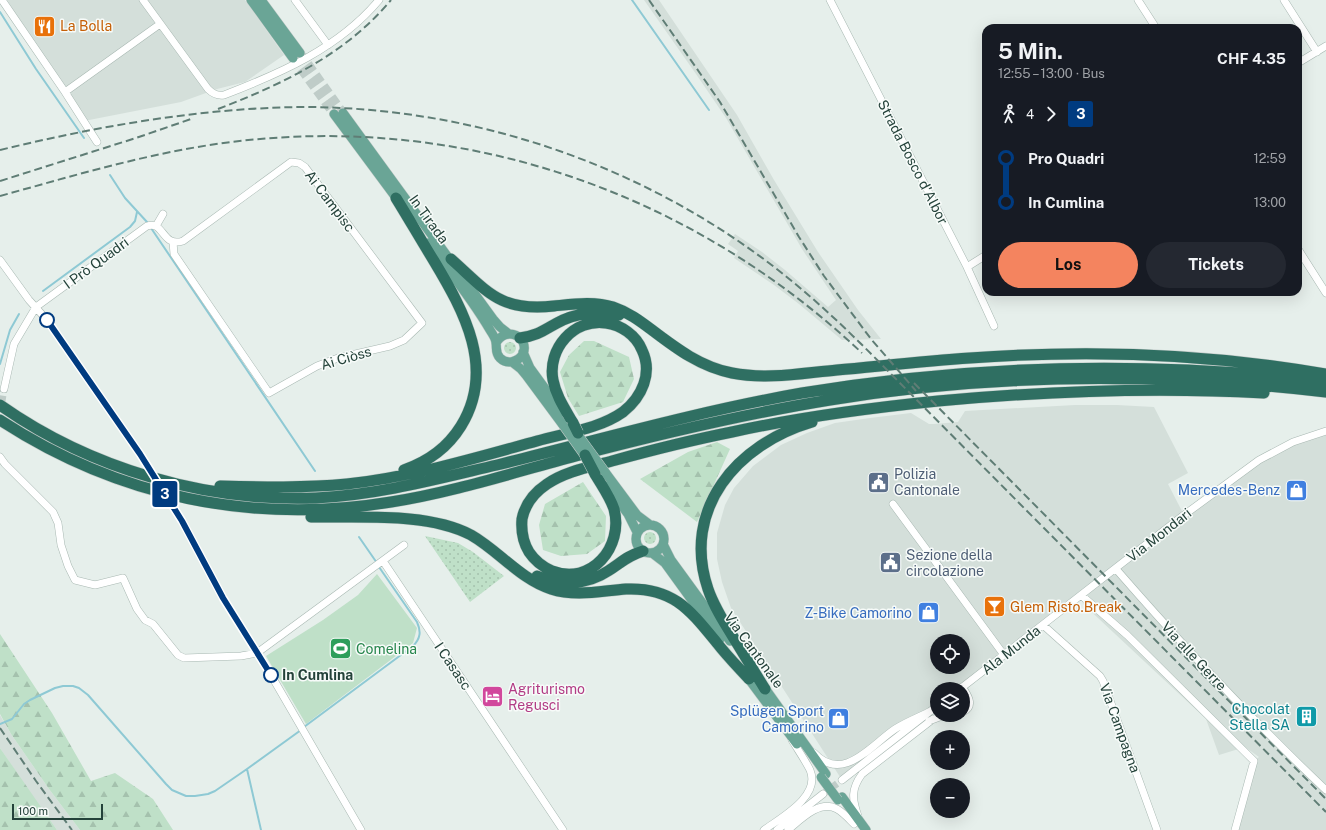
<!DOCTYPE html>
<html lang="de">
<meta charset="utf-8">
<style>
body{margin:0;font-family:"Public Sans",sans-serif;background:#242831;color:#f1f3f6;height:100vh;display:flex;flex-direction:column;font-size:15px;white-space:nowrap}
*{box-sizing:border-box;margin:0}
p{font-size:13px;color:#9ea1a6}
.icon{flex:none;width:22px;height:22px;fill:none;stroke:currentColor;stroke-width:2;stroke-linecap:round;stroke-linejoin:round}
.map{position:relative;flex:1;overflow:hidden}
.sheet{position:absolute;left:982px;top:24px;width:320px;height:272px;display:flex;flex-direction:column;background:#171b24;border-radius:12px;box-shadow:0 4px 16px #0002}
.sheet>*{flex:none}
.badge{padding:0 8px;border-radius:3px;font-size:14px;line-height:26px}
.fabs{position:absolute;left:930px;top:634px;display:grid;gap:8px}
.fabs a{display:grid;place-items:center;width:40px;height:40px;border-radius:50%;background:#171b24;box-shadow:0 4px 16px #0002;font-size:20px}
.scale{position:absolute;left:12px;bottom:10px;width:91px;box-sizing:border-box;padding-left:4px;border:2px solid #24423a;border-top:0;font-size:11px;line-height:14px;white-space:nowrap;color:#24423a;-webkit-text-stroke:3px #f7fbf9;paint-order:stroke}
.map>.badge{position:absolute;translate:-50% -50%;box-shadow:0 0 0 2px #fff}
.legs{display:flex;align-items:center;gap:6px;height:44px;padding:0 16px;font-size:13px}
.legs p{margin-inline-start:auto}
.overview{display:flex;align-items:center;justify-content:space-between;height:68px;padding:0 16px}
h1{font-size:22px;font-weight:700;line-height:30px}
.action{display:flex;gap:8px;margin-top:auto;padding:8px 16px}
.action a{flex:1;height:46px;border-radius:24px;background:#f4845f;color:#111;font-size:16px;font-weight:700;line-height:46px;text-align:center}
.action a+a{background:#242831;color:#f1f3f6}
ul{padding:0 16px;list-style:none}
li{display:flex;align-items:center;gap:14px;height:44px;font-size:15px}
li i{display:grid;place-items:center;width:6px;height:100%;margin:0 5px;background:currentColor}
li i::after{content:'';width:10px;height:10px;margin:-5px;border:3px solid;border-radius:50%;background:#171b24}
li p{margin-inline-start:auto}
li:first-child i{background:linear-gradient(#0000 50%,currentColor 0)}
li:last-child i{background:linear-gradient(currentColor 50%,#0000 0)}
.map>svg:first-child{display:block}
.built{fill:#d4dfda;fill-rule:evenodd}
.green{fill:url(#green-dots)}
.forest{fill:url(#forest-firs)}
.pitch{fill:#bfe0c8}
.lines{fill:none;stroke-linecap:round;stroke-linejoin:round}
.stream{stroke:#8ec9d4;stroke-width:2}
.minor-tunnel{stroke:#bfccc8;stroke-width:7;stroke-dasharray:7 3.5;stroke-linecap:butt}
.major-tunnel{stroke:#bfccc8;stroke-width:9;stroke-dasharray:9 4.5;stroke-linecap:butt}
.minor-casing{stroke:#a8b8b2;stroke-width:8}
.major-casing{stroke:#c2cac8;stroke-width:10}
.highway-casing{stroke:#c2cac8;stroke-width:12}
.minor{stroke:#fff;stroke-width:7}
.major{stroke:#6aa596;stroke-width:9}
.highway{stroke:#2f6f62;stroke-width:11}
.rail{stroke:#5f7d75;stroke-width:2;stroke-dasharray:8 4;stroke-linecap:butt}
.major-bridge-casing{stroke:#c2cac8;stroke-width:10;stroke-linecap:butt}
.highway-bridge-casing{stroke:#c2cac8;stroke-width:12;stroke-linecap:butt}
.major-bridge{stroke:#6aa596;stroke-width:9}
.highway-bridge{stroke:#2f6f62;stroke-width:11}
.line-1-casing{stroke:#fff;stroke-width:9}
.line-1{stroke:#003b80;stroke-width:6}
.stop-1-dot{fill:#fff;stroke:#003b80;stroke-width:2}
.labels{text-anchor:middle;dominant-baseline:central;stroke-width:3;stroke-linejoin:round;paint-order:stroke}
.food-label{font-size:14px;fill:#c56008;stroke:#f7fbf9;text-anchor:start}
.street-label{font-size:14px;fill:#24423a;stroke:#f7fbf9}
.service-label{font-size:14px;fill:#4e5e75;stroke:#f7fbf9;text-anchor:start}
.shop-label{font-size:14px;fill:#366cbe;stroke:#f7fbf9;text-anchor:end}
.leisure-label{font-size:14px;fill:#27864d;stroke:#f7fbf9;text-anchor:start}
.stop-label{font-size:14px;font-weight:bold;fill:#24423a;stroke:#f7fbf9;text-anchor:start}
.hotel-label{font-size:14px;fill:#b23c85;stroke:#f7fbf9;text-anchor:start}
.culture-label{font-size:14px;fill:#0d838f;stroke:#f7fbf9;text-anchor:end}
</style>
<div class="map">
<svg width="1326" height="830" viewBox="0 0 1326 830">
<defs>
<pattern id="green-dots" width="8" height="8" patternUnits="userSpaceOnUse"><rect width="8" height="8" fill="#bfe0c8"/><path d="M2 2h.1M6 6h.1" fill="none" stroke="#a4c1ad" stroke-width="1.8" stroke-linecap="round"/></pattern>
<pattern id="forest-firs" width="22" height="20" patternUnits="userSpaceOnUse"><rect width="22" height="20" fill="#bfe0c8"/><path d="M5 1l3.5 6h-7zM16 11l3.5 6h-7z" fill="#a4c1ad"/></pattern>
</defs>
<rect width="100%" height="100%" fill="#e6efeb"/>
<path class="built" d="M7,0h238l39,55 -39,27 -28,7 -36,13 -97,19 -37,-56z
M644,0h15l78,115 37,65 44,72 40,58 23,29 -39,1 -43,-36 -25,-19 -40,-27 4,-7 -10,-7 7,-10 27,18 23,18 43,37 8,-7 -34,-51 -76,-131 -30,-44z
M1075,405h42l37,2 34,66 -20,11 16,31 75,-55 67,-29v399h-91l19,-69 5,-4 -14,-10 -26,8 -13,-36 -123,-115 -2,-8 -121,93h-23v17l-95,74 -111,-172 -9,-26 -5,-23v-26l8,-28 9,-17 19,-22 28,-21 26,-12 28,-10 35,-5 41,-5 18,11h5l24,-2 7,-11zM937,641h26v26h-26z
M0,715l11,19 38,55 31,41h-23l-28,-39 -29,-43z"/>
<path class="green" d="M504 348a6 6 0 1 1 12 0a6 6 0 1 1-12 0Z
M644 538a6 6 0 1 1 12 0a6 6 0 1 1-12 0Z
M425,536l33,7 15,9 31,24 -34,26z"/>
<path class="forest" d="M584,341h10l35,16 5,22 -11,23 -44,14 -11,-18 -8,-26 9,-17z
M717,442l13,7 -33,73 -57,-43 48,-27z
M583,482l23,34 -1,25 -18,13 -26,2 -18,-6 -4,-25 6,-21z
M0,634l52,79 39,68 24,-8 38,26 20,31h-93l-31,-41 -38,-55 -11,-20z
M0,748l57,82h-57z"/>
<path class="pitch" d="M377,574l40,54 -4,15 -107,81 -40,-68 57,-36 35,-25z"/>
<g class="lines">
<path class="stream" d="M632,0l77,110
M0,12l36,57 48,69
M110,175l15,23 22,24
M151,228l164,243
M43,291l87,-64 5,-6 2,-9
M0,364l10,-34 9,-16
M359,537l18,26
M0,724l12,-5 12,-15 6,-4 25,-12 8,-2h10l6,2 9,7 78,89 6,6 14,6h9l13,-2 7,-3 32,-22 54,-39
M304,727l109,-81c8,-8 8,-15 4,-24l-38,-55
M247,769l14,61"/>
<path class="minor-tunnel" d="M0,413l4,-24
M140,454l16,25
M164,492l18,29
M823,794l19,-14"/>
<path class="major-tunnel" d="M300,53l43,60
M293,58l41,56"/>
<defs>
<path id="minor" d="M2,0l63,92 32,50
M143,0l65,89c5,5 9,7 16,6 57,-22 115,-47 155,-95
M295,0l33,45
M830,0l137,267 27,59
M1138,0l18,28
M1284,0l33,52
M1298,63l28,-17
M65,92l95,-68
M156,226l7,-12
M1298,249l28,44
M0,260l29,40 18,20 93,134
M967,267l19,-12
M4,389l10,-45 22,-37 111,-81c17,-6 15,22 36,15l108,-79 8,1 6,4 117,156 -18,17 -14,6 -52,12 -21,8 -48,27 -95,-139 -1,-12
M0,457l5,7 48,48 5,11 3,22 7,21 7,14 20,5 28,-7 14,31 8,11 8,4 25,31 6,3 57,-2 16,-3 147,-108
M893,504l111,151
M182,521l41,77 48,77 90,155
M383,561l180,269
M1116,569c67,77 136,151 210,221
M1081,595l46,40 127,126 -19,69
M1043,625l57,51 3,5 54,149
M962,687c6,8 13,19 1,25
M960,689l224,-174 75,-55 34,-18 33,-11
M929,721l16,-6
M814,753c29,31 57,-8 81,-24 11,-7 24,-12 36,-18
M842,780l95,-74
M858,816c-6,-17 -7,-27 4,-42l71,-55
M764,830c18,-13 57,-34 46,-60 -5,-10 -12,-20 -18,-30
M777,830l46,-36
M788,830c12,-10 32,-31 49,-21 7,4 12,10 17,15"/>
<path id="major" d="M251,0l42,58
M261,0l39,53
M343,113l150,206 7,8 9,7
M334,114l66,89
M428,243c21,28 44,56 62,87 2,3 6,9 6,13 1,6 -1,10 4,15 7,7 18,4 23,-4 7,-17 -17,-29 -27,-11
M523,352l7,16 32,44
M512,362l9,7 5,6 37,50
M605,472l32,43 12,9
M607,486l21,28 9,18
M636 539a14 14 0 1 1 28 0a14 14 0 1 1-28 0Z
M663,544l8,16 59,81
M652,553l13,10 55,76
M745,674l52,70
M762,684l64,90
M842,797l24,33"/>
<path id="highway" d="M396,198c13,21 25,42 38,63 30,50 62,108 27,165 -13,21 -34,36 -57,44
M451,259c37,33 49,53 103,47 20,-2 40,-5 59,1 15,5 27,14 39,23 25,19 49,37 80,43 35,7 71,0 105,-3 44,-4 88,-9 133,-12 121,-9 236,-5 356,16
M520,338c21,-3 26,-10 43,-18 18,-8 37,-9 56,-5
M0,405c91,64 205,97 316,93 62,-3 121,-19 181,-33 101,-25 202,-54 305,-72 174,-29 349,-32 524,-12
M0,420c118,77 253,105 391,82 63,-10 124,-30 185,-46 84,-22 168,-42 254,-56 164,-27 331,-27 496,-8
M595,474c7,12 15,23 19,35 10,38 -23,77 -62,62 -9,-4 -17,-10 -23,-19 -6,-10 -8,-21 -7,-33 3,-15 13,-27 25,-35 19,-13 43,-17 65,-23 40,-11 80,-21 120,-29 68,-15 137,-24 206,-31 108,-10 217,-14 326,-8
M220,486c42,1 85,2 127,-2 65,-7 128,-26 190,-43 28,-8 62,-12 86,-29 19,-15 30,-39 19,-62 -6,-15 -21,-25 -36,-27 -32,-5 -59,26 -53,57 3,16 12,29 20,43
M311,517c48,1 117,-5 160,18 28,16 49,44 80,54 25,8 49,2 75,0 47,-2 64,21 91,54 10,13 21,24 32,36
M537,576c23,10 50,9 71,-5 14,-9 19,-15 35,-20
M765,689c-10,-16 -20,-33 -30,-49 -10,-16 -21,-33 -27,-51 -27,-80 29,-145 104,-167"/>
</defs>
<use href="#minor" class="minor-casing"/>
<use href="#major" class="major-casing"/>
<use href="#highway" class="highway-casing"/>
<use href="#minor" class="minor"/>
<use href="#major" class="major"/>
<use href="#highway" class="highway"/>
<path class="rail" d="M649,0l71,102 79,135 25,39 47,63 45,52
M218,109c65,-25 128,-55 173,-109
M0,150c99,-24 201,-42 303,-43 160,0 320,51 451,145 49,35 92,76 134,119l438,441
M0,181l136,-43 58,-20
M0,196c76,-21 152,-44 231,-54 233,-29 460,50 631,211
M914,383l412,416
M0,728l36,53 36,49"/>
<defs>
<path id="major-bridge" d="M563,425l25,35
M573,428l32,44
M821,777l17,23"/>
<path id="highway-bridge" d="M573,423l5,10
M585,455l10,19"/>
</defs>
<use href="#major-bridge" class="major-bridge-casing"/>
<use href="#highway-bridge" class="highway-bridge-casing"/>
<use href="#major-bridge" class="major-bridge"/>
<use href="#highway-bridge" class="highway-bridge"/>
</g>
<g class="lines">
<defs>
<path id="line-1" d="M47,320l93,134 42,67 41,77 48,77"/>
</defs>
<use href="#line-1" class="line-1-casing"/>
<use href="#line-1" class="line-1"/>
</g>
<defs>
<symbol id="restaurant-square" viewBox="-11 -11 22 22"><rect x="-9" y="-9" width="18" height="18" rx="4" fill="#e8710a" stroke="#f7fbf9"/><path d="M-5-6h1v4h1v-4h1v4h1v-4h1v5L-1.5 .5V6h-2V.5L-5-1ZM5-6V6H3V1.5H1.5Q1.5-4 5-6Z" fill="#fff"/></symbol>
<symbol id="civic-square" viewBox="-11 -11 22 22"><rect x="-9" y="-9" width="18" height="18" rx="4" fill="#5c6f8a" stroke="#f7fbf9"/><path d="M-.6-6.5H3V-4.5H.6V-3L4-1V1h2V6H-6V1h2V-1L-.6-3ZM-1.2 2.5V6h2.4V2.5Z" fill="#fff"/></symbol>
<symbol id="shop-square" viewBox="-11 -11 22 22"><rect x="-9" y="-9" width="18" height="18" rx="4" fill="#3f7fe0" stroke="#f7fbf9"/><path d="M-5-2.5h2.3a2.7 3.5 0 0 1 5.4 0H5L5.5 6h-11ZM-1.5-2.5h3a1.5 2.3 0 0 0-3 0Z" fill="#fff"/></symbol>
<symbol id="bar-square" viewBox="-11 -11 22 22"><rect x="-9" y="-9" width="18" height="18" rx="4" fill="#e8710a" stroke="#f7fbf9"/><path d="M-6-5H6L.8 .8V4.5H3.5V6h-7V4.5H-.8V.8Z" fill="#fff"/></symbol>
<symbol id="stadium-square" viewBox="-11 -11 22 22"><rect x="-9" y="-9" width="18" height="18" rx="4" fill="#2e9e5b" stroke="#f7fbf9"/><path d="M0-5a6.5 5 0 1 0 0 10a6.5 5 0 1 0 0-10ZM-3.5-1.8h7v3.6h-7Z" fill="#fff"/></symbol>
<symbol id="hotel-square" viewBox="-11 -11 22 22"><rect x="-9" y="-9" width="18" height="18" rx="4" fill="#d1479c" stroke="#f7fbf9"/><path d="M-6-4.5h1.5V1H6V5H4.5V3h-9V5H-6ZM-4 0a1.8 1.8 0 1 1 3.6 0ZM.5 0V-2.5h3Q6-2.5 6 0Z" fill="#fff"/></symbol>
<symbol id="building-square" viewBox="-11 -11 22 22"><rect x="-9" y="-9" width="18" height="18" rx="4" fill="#0f9aa8" stroke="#f7fbf9"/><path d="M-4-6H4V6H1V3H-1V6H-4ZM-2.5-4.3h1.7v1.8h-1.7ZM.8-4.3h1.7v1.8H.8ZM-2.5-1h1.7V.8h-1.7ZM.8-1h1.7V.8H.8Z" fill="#fff"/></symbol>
</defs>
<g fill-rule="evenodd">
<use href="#restaurant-square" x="32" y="14" width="25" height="25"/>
<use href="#civic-square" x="866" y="470" width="25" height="25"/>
<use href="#shop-square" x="1284" y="478" width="25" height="25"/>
<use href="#civic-square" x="878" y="550" width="25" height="25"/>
<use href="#bar-square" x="982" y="594" width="25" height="25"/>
<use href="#shop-square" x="916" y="600" width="25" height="25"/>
<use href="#stadium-square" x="328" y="636" width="25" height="25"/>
<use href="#hotel-square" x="480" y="684" width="25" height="25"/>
<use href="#building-square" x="1294" y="704" width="25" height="25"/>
<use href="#shop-square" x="826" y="706" width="25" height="25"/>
</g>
<g class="stop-1-dot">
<circle cx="47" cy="320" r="7"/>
<circle cx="271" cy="675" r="7"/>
</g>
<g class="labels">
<g class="food-label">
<text x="60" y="26">La Bolla</text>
<text x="1010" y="607">Glem Risto.Break</text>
</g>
<g class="street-label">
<text transform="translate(913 162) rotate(63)">Strada Bosco d'Albor</text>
<text transform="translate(330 201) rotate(53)">Ai Campisc</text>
<text transform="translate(429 219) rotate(54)">In Tirada</text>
<text transform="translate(96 263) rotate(-36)">I Prò Quadri</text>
<text transform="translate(346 358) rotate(-16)">Ai Ciòss</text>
<text transform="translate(1159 535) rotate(-38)">Via Mondari</text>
<text transform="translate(754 650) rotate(54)">Via Cantonale</text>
<text transform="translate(1011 650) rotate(-38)">Ala Munda</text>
<text transform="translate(1194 656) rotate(47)">Via alle Gerre</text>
<text transform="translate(453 666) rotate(56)">I Casasc</text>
<text transform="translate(1120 728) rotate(70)">Via Campagna</text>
</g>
<g class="service-label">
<text x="894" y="474">Polizia<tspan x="894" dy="16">Cantonale</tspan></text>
<text x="906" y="555">Sezione della<tspan x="906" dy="16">circolazione</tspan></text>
</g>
<g class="shop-label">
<text x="1280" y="490">Mercedes-Benz</text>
<text x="912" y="613">Z-Bike Camorino</text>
<text x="824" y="711">Splügen Sport<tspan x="824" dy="16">Camorino</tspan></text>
</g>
<g class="leisure-label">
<text x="356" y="649">Comelina</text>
</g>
<g class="stop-label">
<text x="282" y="675">In Cumlina</text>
</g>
<g class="hotel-label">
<text x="508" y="689">Agriturismo<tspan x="508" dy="16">Regusci</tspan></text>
</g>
<g class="culture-label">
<text x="1290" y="709">Chocolat<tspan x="1290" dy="16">Stella SA</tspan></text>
</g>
</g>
</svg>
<div class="fabs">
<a><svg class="icon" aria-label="locate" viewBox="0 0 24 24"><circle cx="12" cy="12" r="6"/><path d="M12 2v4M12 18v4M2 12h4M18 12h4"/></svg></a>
<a><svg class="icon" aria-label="layers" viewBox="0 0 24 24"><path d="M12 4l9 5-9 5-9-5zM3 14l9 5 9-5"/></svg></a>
<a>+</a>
<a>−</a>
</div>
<div class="scale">100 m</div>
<b class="badge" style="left:165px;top:494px;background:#003b80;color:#fff">3</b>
<section class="sheet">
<div class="overview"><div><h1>5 Min.</h1><p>12:55 – 13:00 · Bus</p></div><b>CHF 4.35</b></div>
<div class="legs"><svg class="icon" aria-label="walk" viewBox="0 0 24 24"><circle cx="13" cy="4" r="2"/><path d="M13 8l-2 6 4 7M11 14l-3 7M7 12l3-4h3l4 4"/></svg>4<svg class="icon" aria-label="forward" viewBox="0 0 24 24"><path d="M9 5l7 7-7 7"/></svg><b class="badge" style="background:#003b80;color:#fff">3</b></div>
<ul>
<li><i style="color:#003b80"></i><b>Pro Quadri</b><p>12:59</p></li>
<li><i style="color:#003b80"></i><b>In Cumlina</b><p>13:00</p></li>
</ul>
<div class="action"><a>Los</a><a>Tickets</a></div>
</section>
</div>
